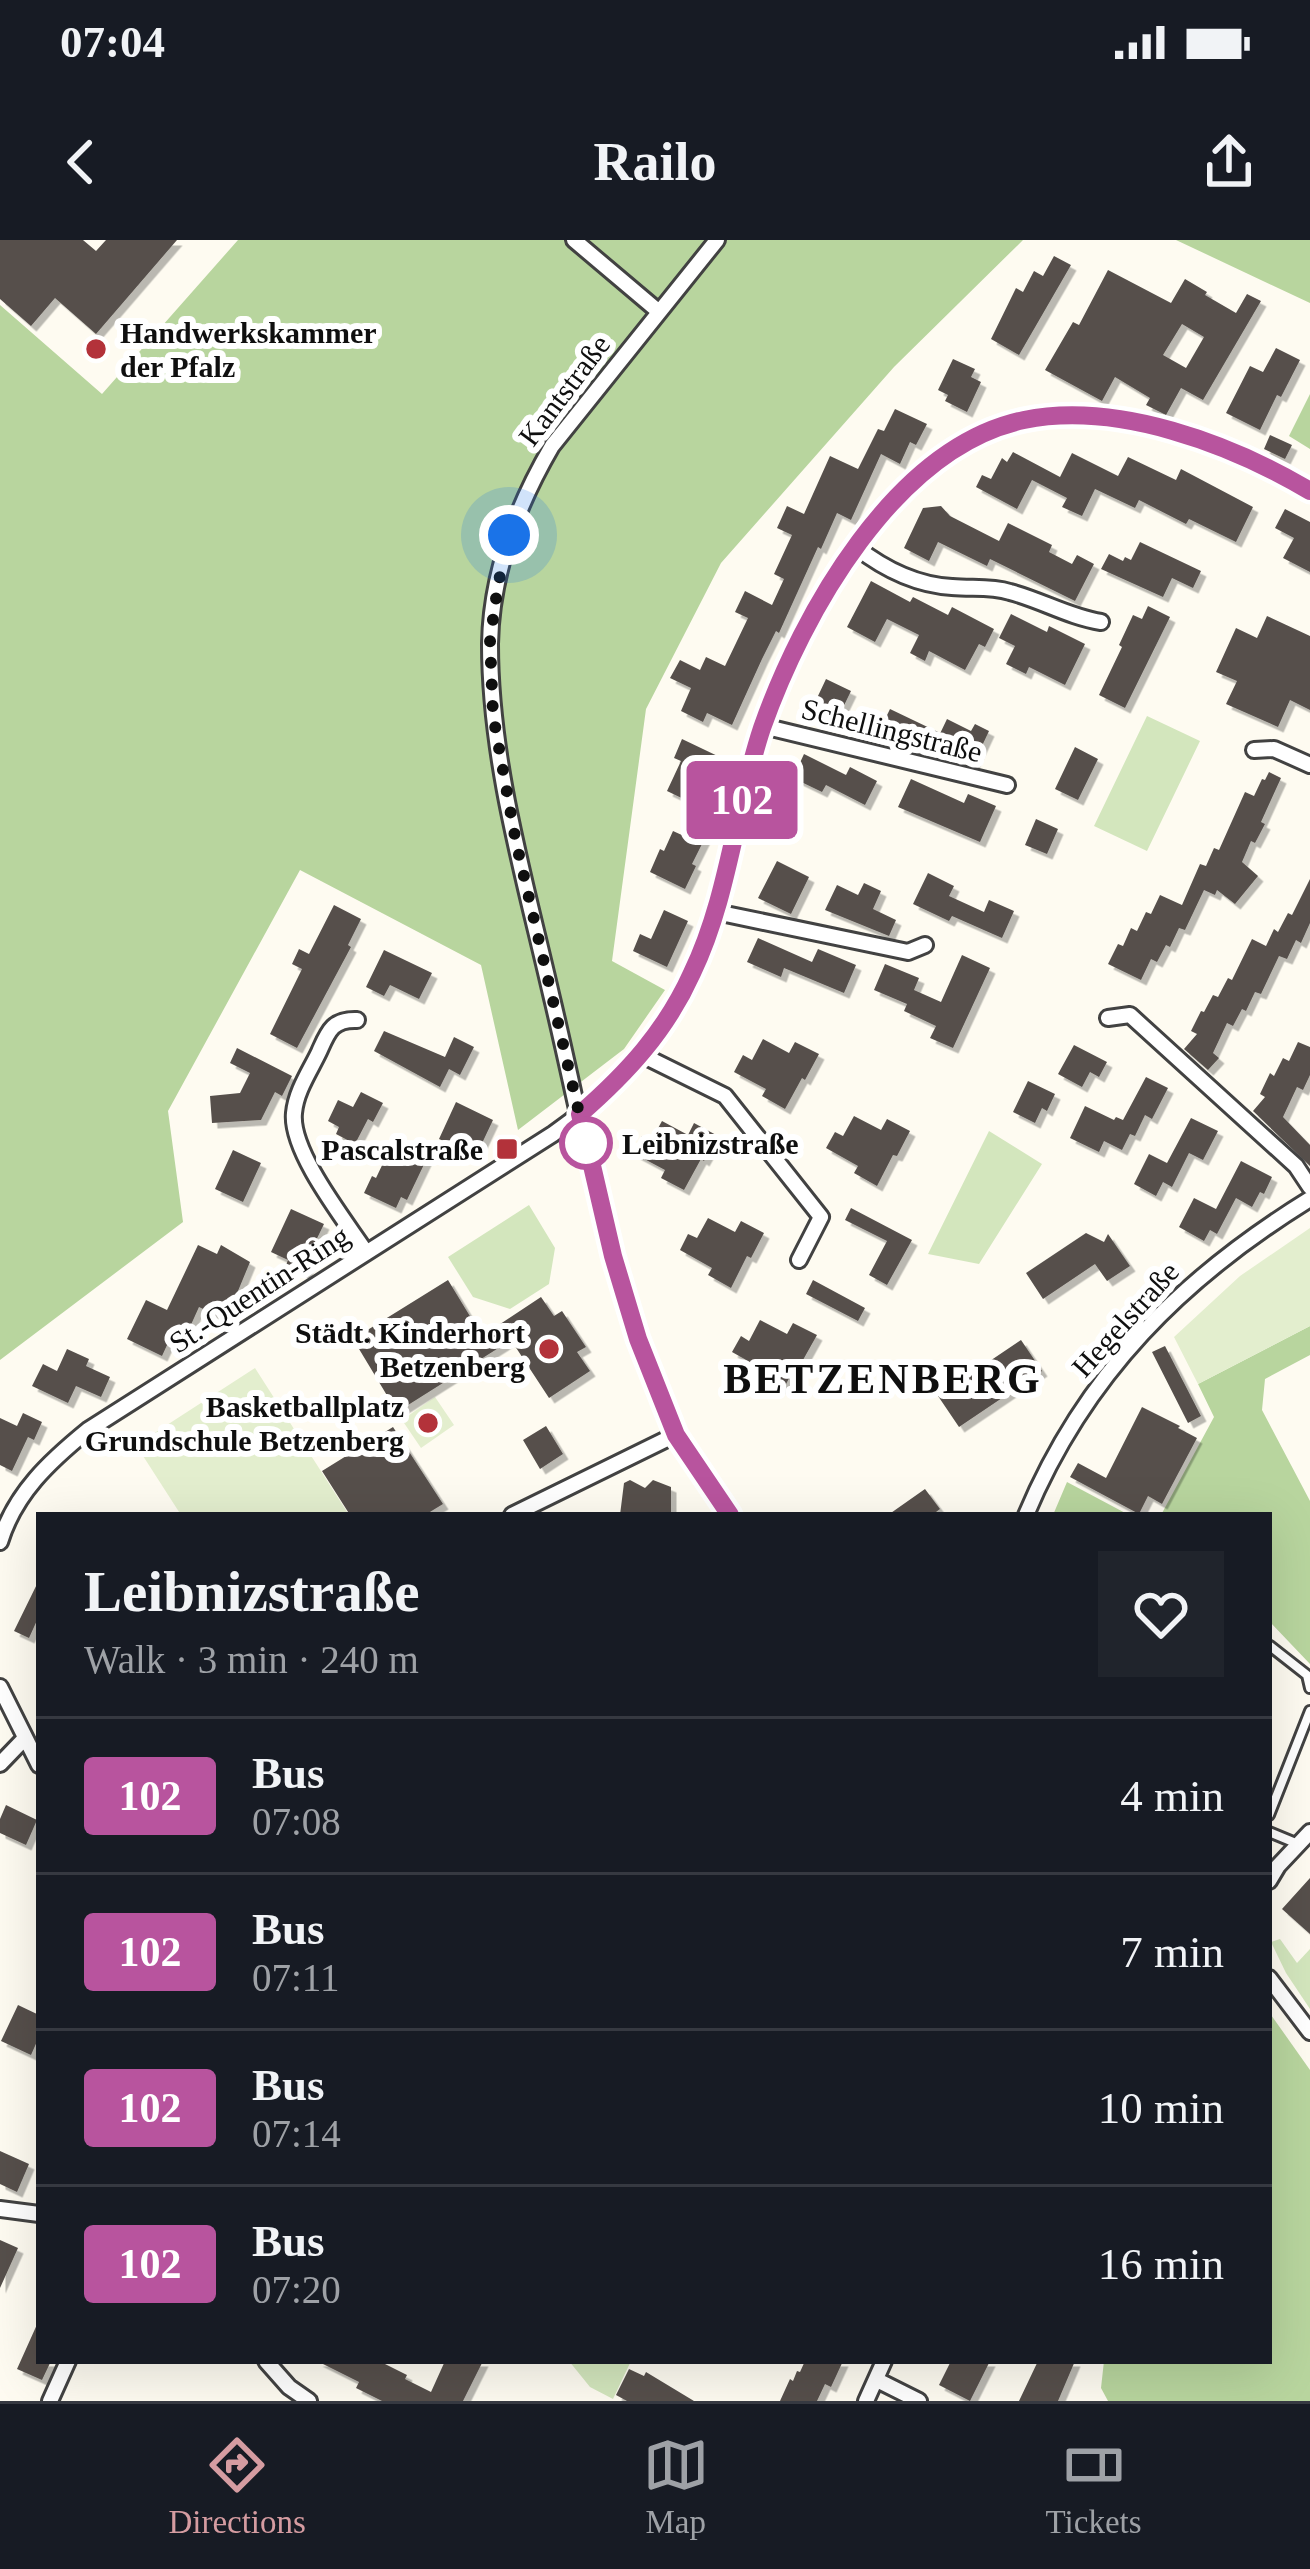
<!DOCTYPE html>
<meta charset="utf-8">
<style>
body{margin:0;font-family:Georgia,serif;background:#20242c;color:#f1f3f6;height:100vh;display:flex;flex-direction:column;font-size:45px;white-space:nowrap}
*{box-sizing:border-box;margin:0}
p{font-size:39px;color:#9ea1a6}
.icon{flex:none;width:66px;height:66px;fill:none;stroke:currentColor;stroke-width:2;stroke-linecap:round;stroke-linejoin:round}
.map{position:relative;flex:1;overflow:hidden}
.panel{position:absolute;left:36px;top:1272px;width:1236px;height:852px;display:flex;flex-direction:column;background:#171b24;border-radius:0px;box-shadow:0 12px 48px #0002}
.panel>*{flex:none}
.badge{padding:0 24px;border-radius:9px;font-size:42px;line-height:78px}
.you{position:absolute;width:60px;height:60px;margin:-30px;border:9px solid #fff;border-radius:50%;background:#1a73e8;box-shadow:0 0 0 18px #1a73e833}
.map>.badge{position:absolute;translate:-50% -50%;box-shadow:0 0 0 6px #fff}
.round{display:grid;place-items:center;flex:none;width:126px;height:126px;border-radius:0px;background:#20242c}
.head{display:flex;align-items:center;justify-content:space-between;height:204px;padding:0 48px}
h1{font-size:57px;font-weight:700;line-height:90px}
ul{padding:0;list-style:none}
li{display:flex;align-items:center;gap:36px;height:156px;padding:0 48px;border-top:3px solid #363941}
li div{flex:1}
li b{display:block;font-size:45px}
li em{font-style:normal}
li .badge{min-width:132px;font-weight:700;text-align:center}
.status{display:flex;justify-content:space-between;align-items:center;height:84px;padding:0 60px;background:#171b24;direction:ltr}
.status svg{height:33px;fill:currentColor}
header{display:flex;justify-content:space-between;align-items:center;height:156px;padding:0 48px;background:#171b24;font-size:54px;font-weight:700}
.dock{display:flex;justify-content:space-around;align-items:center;height:168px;border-top:3px solid #363941;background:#171b24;font-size:33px;color:#9ea1a6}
.dock a{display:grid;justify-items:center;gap:6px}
.dock .current{color:#d59ca1}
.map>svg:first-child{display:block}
.green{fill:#d3e6bd}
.forest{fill:#b8d59e}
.pitch{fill:#e3eece}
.building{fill:#56504c;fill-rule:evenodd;filter:url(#shadow)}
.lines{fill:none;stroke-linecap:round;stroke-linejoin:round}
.service-casing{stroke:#424242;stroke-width:14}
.minor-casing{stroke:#424242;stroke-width:20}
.service{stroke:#fff;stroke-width:8}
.minor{stroke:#fff;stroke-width:14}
.line-casing{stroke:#fff;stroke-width:27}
.line{stroke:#b8549e;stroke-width:18}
.walk{stroke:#0f0f0f;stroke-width:12;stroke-dasharray:0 21.6}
.poi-dot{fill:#b3323a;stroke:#fff;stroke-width:4.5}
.stop-dot{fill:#fff;stroke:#b8549e;stroke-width:6}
.labels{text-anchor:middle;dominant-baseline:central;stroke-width:12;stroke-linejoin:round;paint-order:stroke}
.poi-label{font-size:30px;font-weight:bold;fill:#0f0f0f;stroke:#fff;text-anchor:end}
.street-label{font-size:30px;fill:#0f0f0f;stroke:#fff}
.stop-label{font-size:30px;font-weight:bold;fill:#0f0f0f;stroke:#fff;text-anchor:start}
.district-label{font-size:42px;font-weight:bold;letter-spacing:3px;fill:#0f0f0f;stroke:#fff}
</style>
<div class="status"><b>07:04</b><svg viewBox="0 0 49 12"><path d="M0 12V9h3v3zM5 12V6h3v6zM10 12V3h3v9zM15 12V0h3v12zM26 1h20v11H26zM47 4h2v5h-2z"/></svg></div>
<header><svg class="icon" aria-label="back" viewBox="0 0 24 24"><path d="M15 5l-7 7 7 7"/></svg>Railo<svg class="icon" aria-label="share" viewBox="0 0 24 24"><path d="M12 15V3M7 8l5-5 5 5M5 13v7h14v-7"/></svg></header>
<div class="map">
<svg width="1310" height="2161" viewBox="0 0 1310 2161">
<defs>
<filter id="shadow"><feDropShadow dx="5.5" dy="5.5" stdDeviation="0" flood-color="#0004"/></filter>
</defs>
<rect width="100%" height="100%" fill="#fefbf1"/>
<path class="green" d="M1147,476l53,25 -53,110 -53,-25z
M989,891l53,33 -63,100 -51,-10z
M529,965l26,43 -6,36 -39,25 -37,-12 -25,-40z
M1280,1699l17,24 13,-14v60l-24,-36 -15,-31z
M569,2121h62l-18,38 -23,-12z"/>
<path class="forest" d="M238,0h785l-129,127 -173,196 -75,146 -34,252 53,29 -41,59 -106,81 -37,-165 -181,-95 -132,241 15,111 -183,138v-1055l102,89z
M1176,0h134v63z
M1310,154v55l-21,-13z
M1310,1086v29l-45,24 -3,31 48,91v163l-41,-43v-106h-108l53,-98 -16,-33z
M1067,1242l62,33h-76z
M1269,1772l41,58v331h-202l-7,-13 3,-27h165z"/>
<path class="pitch" d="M1310,988v98l-112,58 -24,-47 66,-61z
M255,1128l94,147h-168l-45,-70z
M435,1157l19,28 -33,23 -19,-28z"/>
<path class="building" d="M0,0h83l13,11 10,-11h71l-81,94 -41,-36 -24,28 -31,-27z
M1054,16l17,9 -52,90 -28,-16 25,-51 7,4 11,-21 9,5z
M1108,30l63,33 14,-24 22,13 -2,3 31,18 11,-19 14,7 -58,99 -22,-12 -15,27 -20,-10 4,-7 -35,-21 -13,24 -57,-31 28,-48 6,3zM1182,84l22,13 -18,31 -23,-13z
M1276,108l24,12 -19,37 -4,-2 -17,35 -34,-17 24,-47 13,6z
M953,119l22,10 -4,8 10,5 -14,30 -22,-11 3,-6 -10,-5z
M895,169l32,15 -11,21 -6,-3 -10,22 -19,-10 -30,66 -14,-7 -16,36 -3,-2 -39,86 -3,-2 -14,28 -30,66 -25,-12 -4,9 -22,-11 10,-23 -21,-10 10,-18 20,10 6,-13 19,9 23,-48 -13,-6 10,-21 27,14 12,-26 -10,-5 18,-39 -15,-7 10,-22 17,8 26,-58 28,13 20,-40 6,2z
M1270,195l22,10 -7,14 -21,-10z
M1013,212l47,25 12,-24 46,23 10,-19 48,23 5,-11 72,38 -17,35 -47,-23 -3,5 -47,-24 -4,8 -40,-19 -13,27 -20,-9 5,-9 -35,-18 -15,29 -41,-22 6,-12 9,4 11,-21 5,4z
M941,266l9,10 49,25 9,-18 44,22 -3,7 23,12 5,-9 17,9 -19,37 -85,-42 -3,7 -49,-24 -9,19 -25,-13 19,-40z
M1285,269l25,13v50l-27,-14 11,-20 -19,-10z
M1140,302l61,29 -8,17 -21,-10 -9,19 -62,-28 8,-15 14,7 2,-4 6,3z
M871,341l39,21 3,-5 35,18 4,-8 42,22 -9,18 -6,-3 -14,26 -36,-19 -4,10 -15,-8 9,-18 -32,-16 -12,23 -28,-15z
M1148,366l22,11 -45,91 -26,-13 23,-48 -3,-2 14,-30 9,4z
M1011,374l36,18 2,-6 36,18 -20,41 -36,-18 -3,7 -20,-10 9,-18 -16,-8z
M1267,376l43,20v74l-20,-10 -12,27 -52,-23 11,-23 -21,-9 20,-44 21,10z
M826,439l25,12 -17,35 -25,-11z
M890,469l48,23 -11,22 -25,-6 -25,-12z
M947,479l24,12 4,-7 14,7 -15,32 -39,-19z
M682,499l44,21 -16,33 14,7 -32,64 4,2 -11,23 -35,-17 10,-23 4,2 9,-20 11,5 11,-24 -6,-3 3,-6 -25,-12 14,-30 -7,-3z
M1075,507l23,12 -20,41 -23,-11z
M804,514l42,21 4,-8 27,14 -12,24 -39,-20 -4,7 -29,-14z
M1269,532l12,6 -20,44 4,2 -10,19 -4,-2 -9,21 16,14 -23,28 -18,-14 -2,5 -11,-5 -19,40 -6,-2 -9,19 -4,-2 -9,17 -6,-3 -10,21 -33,-16 10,-20 5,2 8,-18 6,3 9,-19 5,2 9,-19 22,10 18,-41 6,2 8,-18 5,2 26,-58 9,4 8,-17 3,1z
M911,539l53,24 4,-9 28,12 -16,36 -82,-35z
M1036,579l22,10 -11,25 -22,-9z
M777,621l32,16 -18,37 -33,-16z
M928,633l26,13 -5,10 35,16 5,-12 25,11 -12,27 -50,-22 -3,5 -36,-17z
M1310,639v44l-9,20 -5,-3 -9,19 -8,-3 -18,38 -6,-2 -9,19 -4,-2 -9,17 -6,-3 -14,30 6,5 -11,12 -24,-21 13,-15 -6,-3 10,-20 3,1 9,-17 5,2 10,-19 4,2 20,-41 14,7 8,-17 4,3 10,-19 4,2z
M864,643l17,8 -8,18 23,11 -7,16 -64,-26 12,-25 21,10z
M334,665l27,14 -13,26 3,2 -54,101 -27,-14 32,-65 -10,-5 7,-15 10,5z
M664,670l24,11 -21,46 -34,-16 7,-17 11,5z
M758,698l54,24 6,-13 38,16 -12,28 -60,-25 -3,9 -34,-15z
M384,710l48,23 -13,26 -29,-14 -6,11 -18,-9z
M962,715l28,13 -37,80 -23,-10 6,-12 -32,-15 3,-7 -33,-14 11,-26 34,14 -5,12 27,12z
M384,791l61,26 9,-20 20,10 -14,28 -11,-6 -9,18 -66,-36z
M763,799l26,14 6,-11 24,12 -14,26 -3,-2 -17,31 -23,-13 4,-7 -32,-17 9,-17 9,5z
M1298,802l12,5v28l-7,15 -6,-3 -14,30 27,28v21l-57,-55 12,-14 -5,-3 10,-21 4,3 9,-18 6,3z
M1074,805l33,17 -8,15 -9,-5 -8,15 -24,-13z
M237,808l55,28 -10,20 -7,-4 -14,28 -49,3 -2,-27 30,-3 10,-20 -20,-10z
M1146,837l22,11 -16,31 -7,-4 -10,21 -5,-2 -8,16 -18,-9 -5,11 -29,-14 15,-32 29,14 2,-3 7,3z
M1028,841l27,13 -8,17 -5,-3 -7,15 -22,-11z
M361,852l22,11 -10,19 -5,-3 -13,25 -19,-10 3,-7 -11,-6 10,-21 15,7z
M456,862l37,18 -17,36 -37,-17z
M854,876l27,14 6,-11 23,12 -13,25 -4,-1 -16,31 -23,-13 4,-7 -32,-18 9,-16 8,4z
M1191,878l27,13 -15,29 -14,-7 -17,34 -9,-5 -7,14 -22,-12 15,-30 18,9z
M662,881l26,14 6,-12 24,13 -14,25 -3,-2 -17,31 -23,-12 4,-8 -32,-17 9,-17 9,5z
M395,898l34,16 -22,46 -6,-3 -5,11 -32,-15 8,-17 4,2z
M233,910l28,13 -18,39 -28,-13z
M1241,921l31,16 -8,17 -4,-2 -8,15 -16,-9 -19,36 -7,-4 -6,11 -25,-14 15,-29 22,11z
M851,968l61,32 -25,45 -18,-10 18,-34 -42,-21z
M291,969l33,15 -17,35 4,2 -6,13 -19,-9 2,-5 -17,-8z
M708,978l27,14 6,-11 23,12 -13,25 -4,-2 -16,32 -23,-13 4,-7 -32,-18 8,-16 9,4z
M1086,993l18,9 4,-8 22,32 -23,15 -12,-17 -52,35 -17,-26z
M198,1005l19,9 4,-9 29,17 -24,58 -27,-13 -14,31 -12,-6 -11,24 -35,-17 19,-39 21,10z
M448,1040l34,56 59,-39 13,19 8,-5 24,36 -9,5 13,19 -41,27 -38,-58 -114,72 -44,-73z
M813,1040l52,28 -7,13 -52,-27z
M760,1080l27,14 6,-11 24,12 -14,25 -4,-1 -16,31 -23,-13 4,-7 -32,-18 9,-16 8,5z
M1021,1100l21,31 -83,56 -21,-31z
M1165,1106l36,70 -13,7 -36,-71z
M67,1109l22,10 -3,7 24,11 -9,20 -25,-11 -8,17 -36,-17 11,-22 14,7z
M1142,1167l38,19 -2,2 19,10 -35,66 -14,-8 -9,18 -69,-37 8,-14 28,15z
M23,1173l19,9 -8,18 -6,-3 -16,34 -12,-6v-47l17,8z
M546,1186l17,28 -23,15 -17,-29z
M393,1187l50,77 -18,11h-75l-28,-44z
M630,1240l15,8 8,-8 18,7v28h-51l4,-32z
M925,1249l15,20 -8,6h-44z
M39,1340v36l-10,22 -15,-7z
M6,1565l31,15 -11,25 -26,-12v-14z
M1310,1638v56l-28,-25z
M18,1765l21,10v22l-8,18 -30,-14z
M0,1911l29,13 -12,28 -17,-8z
M0,2000l18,8 -18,40z
M39,2080v41h12l-9,19 -25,-11z
M317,2121h62l28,14 -2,4 26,13 14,-31h38l-20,40h-81l-26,-13 3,-6z
M805,2121h38l-12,26 -6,-3 -8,17h-37l10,-22 3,2 4,-10 3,1z
M951,2121h39l-20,40 -31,-16z
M1038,2121h37l-17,40h-39z
M629,2129l15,7 2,-4 48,29h-67l-11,-6z"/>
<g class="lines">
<defs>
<path id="service" d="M1270,1406l37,29 3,13
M1269,1575l41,-104
M1269,1592l29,12"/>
<path id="minor" d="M574,0l84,71
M717,0l-165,206c-35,60 -61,128 -62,198 0,118 35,236 61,350 35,146 59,301 124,437 14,30 37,57 55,84
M856,307c28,22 61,38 96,40 20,2 38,-1 58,5 31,8 59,25 91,30
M763,486l244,59
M1254,510l20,-1 36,16
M716,672l192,40 17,-7
M1108,778l22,-3 166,151 14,21
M357,780c-25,-1 -29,12 -38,32 -9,19 -23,39 -25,61 -4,38 50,106 72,139
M642,815l83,41 96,121 -22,43
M512,1275l165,-81
M1026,1275c59,-141 156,-237 284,-316
M0,1302c15,-49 50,-81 88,-112l465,-296c58,-41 104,-90 136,-155 40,-79 45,-169 74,-252 40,-114 132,-282 261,-307 95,-18 206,24 286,72
M0,1447l39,78
M0,1524l25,-26
M1269,1641l9,-15 32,-34
M1269,1738l41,54
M0,1969l39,5
M266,2121l23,26 20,14
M877,2140l42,21
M50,2161l18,-40
M866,2161l18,-40"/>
</defs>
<use href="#service" class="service-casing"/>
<use href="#minor" class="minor-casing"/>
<use href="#service" class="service"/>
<use href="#minor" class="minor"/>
</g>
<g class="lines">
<defs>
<path id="line" d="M730,1275l-54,-80 -38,-96 -25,-83 -33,-142c47,-41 86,-83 112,-141 37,-77 43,-164 70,-245 40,-114 133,-281 262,-308 93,-19 207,24 286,71"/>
</defs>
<use href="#line" class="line-casing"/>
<use href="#line" class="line"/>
<path class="walk" d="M509,295l-11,50 -8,55 3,75 23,127 70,301"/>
</g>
<g class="poi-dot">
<circle cx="96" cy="109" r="12"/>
<rect x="495" y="897" width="24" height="24" rx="6"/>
<circle cx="549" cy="1109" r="12"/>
<circle cx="428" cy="1183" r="12"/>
</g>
<circle class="stop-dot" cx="586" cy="903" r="24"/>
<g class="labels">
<g class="poi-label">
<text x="120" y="92" text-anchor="start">Handwerkskammer<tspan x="120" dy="34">der Pfalz</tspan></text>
<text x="483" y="909">Pascalstraße</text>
<text x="525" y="1092">Städt. Kinderhort<tspan x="525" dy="34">Betzenberg</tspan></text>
<text x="404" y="1166">Basketballplatz<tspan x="404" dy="34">Grundschule Betzenberg</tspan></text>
</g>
<g class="street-label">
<text transform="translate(564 150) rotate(-53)">Kantstraße</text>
<text transform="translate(892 490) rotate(14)">Schellingstraße</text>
<text transform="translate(259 1049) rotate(-33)">St.-Quentin-Ring</text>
<text transform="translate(1125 1079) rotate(-48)">Hegelstraße</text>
</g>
<g class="stop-label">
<text x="622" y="903">Leibnizstraße</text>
</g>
<g class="district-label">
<text x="883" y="1139">BETZENBERG</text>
</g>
</g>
</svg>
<div class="you" style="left:509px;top:295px"></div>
<b class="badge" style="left:742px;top:560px;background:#b8549e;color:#fff">102</b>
<section class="panel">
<div class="head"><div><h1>Leibnizstraße</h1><p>Walk · 3 min · 240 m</p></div><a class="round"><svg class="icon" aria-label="heart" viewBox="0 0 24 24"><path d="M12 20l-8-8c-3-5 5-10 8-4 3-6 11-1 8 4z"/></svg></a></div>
<ul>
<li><span class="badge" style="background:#b8549e;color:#fff">102</span><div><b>Bus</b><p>07:08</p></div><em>4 min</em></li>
<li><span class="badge" style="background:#b8549e;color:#fff">102</span><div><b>Bus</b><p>07:11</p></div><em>7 min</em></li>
<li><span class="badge" style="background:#b8549e;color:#fff">102</span><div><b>Bus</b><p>07:14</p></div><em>10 min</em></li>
<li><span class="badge" style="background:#b8549e;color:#fff">102</span><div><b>Bus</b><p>07:20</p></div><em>16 min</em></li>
</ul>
</section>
</div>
<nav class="dock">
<a class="current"><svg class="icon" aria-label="directions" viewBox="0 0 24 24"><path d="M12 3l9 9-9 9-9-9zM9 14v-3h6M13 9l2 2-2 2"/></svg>Directions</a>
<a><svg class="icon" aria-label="map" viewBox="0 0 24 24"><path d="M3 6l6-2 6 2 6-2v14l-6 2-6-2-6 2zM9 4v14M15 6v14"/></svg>Map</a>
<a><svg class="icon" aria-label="tickets" viewBox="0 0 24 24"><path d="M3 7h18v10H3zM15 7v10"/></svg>Tickets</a>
</nav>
